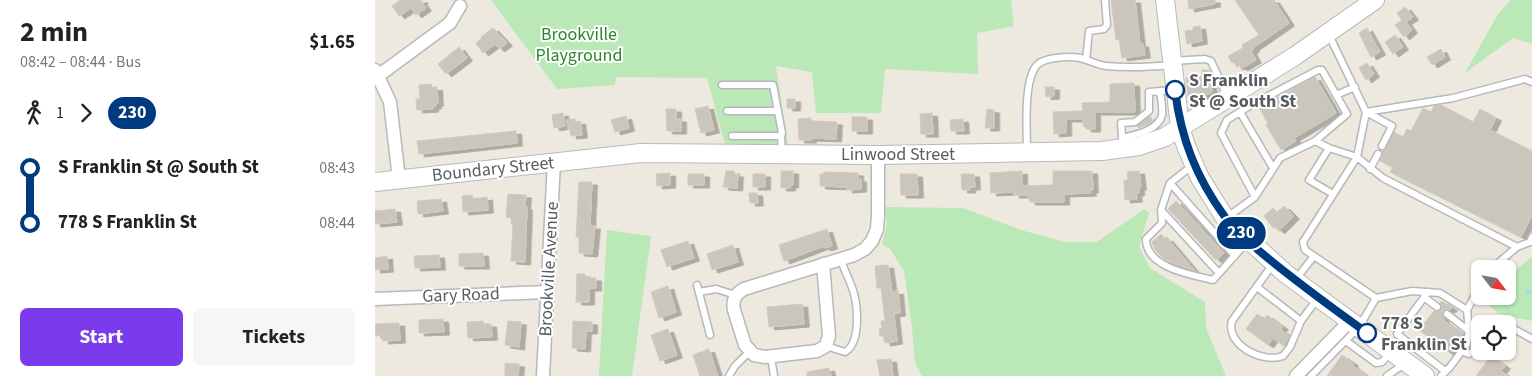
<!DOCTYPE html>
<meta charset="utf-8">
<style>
body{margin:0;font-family:"Source Sans 3",sans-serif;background:#f6f6f6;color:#222;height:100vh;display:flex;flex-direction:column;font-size:19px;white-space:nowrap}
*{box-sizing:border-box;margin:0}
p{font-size:16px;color:#767676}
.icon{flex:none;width:28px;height:28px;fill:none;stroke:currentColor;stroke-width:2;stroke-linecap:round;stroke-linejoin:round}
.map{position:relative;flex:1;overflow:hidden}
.details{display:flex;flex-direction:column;background:#fff;width:375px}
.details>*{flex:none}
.badge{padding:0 10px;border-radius:16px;font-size:18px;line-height:32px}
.needle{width:32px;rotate:121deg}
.controls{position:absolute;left:1096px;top:260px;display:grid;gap:10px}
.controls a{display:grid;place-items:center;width:45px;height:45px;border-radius:8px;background:#fff;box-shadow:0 1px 4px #0004;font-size:25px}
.map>.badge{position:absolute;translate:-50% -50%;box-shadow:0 0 0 2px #fff}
.legs{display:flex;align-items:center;gap:8px;height:55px;padding:0 20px;font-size:16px}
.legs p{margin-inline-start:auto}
.head{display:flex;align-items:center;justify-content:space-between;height:85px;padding:0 20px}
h1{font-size:28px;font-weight:700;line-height:38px}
.action{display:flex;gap:10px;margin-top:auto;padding:10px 20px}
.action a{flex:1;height:58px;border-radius:8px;background:#7c3aed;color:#fff;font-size:20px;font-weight:700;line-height:58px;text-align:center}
.action a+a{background:#f6f6f6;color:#222}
ul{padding:0 20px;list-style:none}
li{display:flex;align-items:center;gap:18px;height:55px;font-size:19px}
li i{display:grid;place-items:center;width:8px;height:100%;margin:0 6px;background:currentColor}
li i::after{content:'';width:12px;height:12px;margin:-6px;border:4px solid;border-radius:50%;background:#fff}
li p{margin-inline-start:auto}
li:first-child i{background:linear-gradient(#0000 50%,currentColor 0)}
li:last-child i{background:linear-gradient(currentColor 50%,#0000 0)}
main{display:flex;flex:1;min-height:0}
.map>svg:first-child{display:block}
.green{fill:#bae8b7}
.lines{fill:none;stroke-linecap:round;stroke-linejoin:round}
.stream{stroke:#9cdaff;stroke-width:3}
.building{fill:#cac5bd;stroke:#d2cabc;filter:url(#shadow)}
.service-casing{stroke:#b5b8bd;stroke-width:9}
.minor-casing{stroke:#b5b8bd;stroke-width:15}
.secondary-casing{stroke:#b5bac0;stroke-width:20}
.service{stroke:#fff;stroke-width:6}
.minor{stroke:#fff;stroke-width:12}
.secondary{stroke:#fff;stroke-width:18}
.line-1-casing{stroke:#fff;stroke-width:11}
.line-1{stroke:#003b80;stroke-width:8}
.stop-1-dot{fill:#fff;stroke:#003b80;stroke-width:2.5}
.labels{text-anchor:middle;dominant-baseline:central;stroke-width:4;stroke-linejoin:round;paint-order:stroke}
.park-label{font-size:18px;fill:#2d852c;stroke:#fff}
.stop-label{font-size:18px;font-weight:bold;fill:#585d61;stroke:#fff;text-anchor:start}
.street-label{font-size:18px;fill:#585d61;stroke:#fff}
</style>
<main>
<section class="details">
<div class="head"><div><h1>2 min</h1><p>08:42 – 08:44 · Bus</p></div><b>$1.65</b></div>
<div class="legs"><svg class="icon" aria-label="walk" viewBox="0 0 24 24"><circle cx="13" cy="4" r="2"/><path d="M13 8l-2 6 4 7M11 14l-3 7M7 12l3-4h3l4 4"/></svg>1<svg class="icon" aria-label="forward" viewBox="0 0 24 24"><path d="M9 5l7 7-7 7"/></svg><b class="badge" style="background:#003b80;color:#fff">230</b></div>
<ul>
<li><i style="color:#003b80"></i><b>S Franklin St @ South St</b><p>08:43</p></li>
<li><i style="color:#003b80"></i><b>778 S Franklin St</b><p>08:44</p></li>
</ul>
<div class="action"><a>Start</a><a>Tickets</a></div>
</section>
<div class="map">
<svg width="1157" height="376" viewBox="0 0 1157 376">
<defs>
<filter id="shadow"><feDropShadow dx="5.5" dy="3" stdDeviation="0" flood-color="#0004"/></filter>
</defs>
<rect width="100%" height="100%" fill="#ede9de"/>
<path class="green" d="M116,0h520l3,26 -37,7 1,41 -93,-5 -4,44h-65l-4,-41 -36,-6 12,79 -63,-1 -18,-66 -91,-1 -1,8 -58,4z
M1136,0h21v44l-19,-6 -48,35 33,-59z
M510,207l78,1 58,22 44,12h32l47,-33 5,4 -10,34 11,21 55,34 1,26 20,48h-304l-7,-13 -3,-36 -8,-56 -14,-22 -8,-5 5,-21z
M232,230l44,6 -19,140h-33z
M1157,257v64l-33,-7 -12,-11 5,-7h15l1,-17 9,-10z"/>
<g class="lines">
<path class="stream" d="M1152,293l5,-2"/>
</g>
<path class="building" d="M25,0h23l-2,1 5,7 -10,7 -5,-7 -12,8 -7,-10z
M736,0h24l5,44h3l2,11 -23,3 -3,-19 -3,1z
M813,0h27v4l-26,5z
M860,0h39l15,23 -36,25 1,1 -3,2 5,9 -14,8 -2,-2 -3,1 -3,-5 -2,1 -4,-7 15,-8 -1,-3 17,-10z
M1030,7l8,10 -7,5 6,8 -8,7 -9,-12 7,-5 -5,-7z
M825,26l2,15 -15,3 -2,-13 8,-1v-3z
M118,28l14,15 -8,6 -4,-5 -12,9 -7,-10 6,-5 -1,-1z
M992,28l13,24 -9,5 -12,-24z
M1020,35l8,12 -10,7 -8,-12z
M84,47l8,11 -21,16 -8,-10z
M1066,49l4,8 -13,8 -5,-8z
M992,63l7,11 -8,6 -7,-12z
M827,70h7l3,22 -10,5 -10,2 -4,-3 -2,-18 16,-2z
M940,77l21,36 -42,25 2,3 -15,9 -15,-25 2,-1 -9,-17z
M759,83l1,29h-40v17h-9v-2l-3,-1v-7h-17v14l-12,1 -1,-22 30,-1 -1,-8 28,-1v-18z
M56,84l1,4 5,-1 1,16h-2v3h-3v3l-16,1 -1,-11h4l-1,-14z
M670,87h9v9l-8,1z
M412,99h8v9h-8z
M1066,105l32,17 7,-13 16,9 -6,12 42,21v64l-11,22 -131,-65 3,-5 -13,-6 3,-7 -1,-3 4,-3 8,-16 9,5 4,-8 4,2 12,-23 8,4 3,-6z
M333,106l6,24 -13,3 -6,-24z
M291,109h10v10h5v12h-14z
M612,109l7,1v18h-9z
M188,113l2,13 -11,2 -2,-13z
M557,113l1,21h-12l-1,-20z
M251,116l3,12 -14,4 -4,-12z
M775,116l3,5 -14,7 -2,-2z
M477,117h15v14h-15z
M436,118v3l26,1 -1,17 -25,-1v2h-12l-1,-21z
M200,119v3l5,-1 2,14 -11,1 -1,-7h-2l-1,-9z
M588,119l1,12h-13l-1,-11z
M141,131l1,12 -98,11 -2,-13z
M351,171h8v3h4l-1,14 -14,-1z
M406,171h12v14h-3v3h-9z
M647,171v15l31,-1v-14h39l1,19h-3l1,3 -27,1v8h-34l-2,-7h-14v-3l-23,1 -1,-20z
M764,171l2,16h-2v6h-3l1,6 -12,1 -1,-20h4l-1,-8z
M449,172l34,1v6h3v10l-14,1v-3l-27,-1v-12h3z
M295,173v12l-13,1 -1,-12z
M313,174h16v11h-16z
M378,174h12v13h-12z
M525,174h17l1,21h-17z
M586,174h13l1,13h-5v3h-8z
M204,182h13l-2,44h5l-3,28 -13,-1v-16h-3z
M374,193h8l1,10h-8z
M133,194l18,1 -1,12h2l-2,55 -14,-1 2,-36 -2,-1 1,-6 -6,-1z
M97,195l1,4 14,-2 1,13 -25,2 -1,-16z
M66,199l2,12 -25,3 -1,-13z
M801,201l48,52 -8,7 -48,-51z
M909,206l10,10 -15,15 -4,-4 -2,1 -9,-12 9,-8 4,4z
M20,209l2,13 -22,2v-13z
M452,229l5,17 -7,2 -1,-2 -40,15 -5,-16z
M786,234l4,5 2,-1 28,33 -31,-12 -9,-9 -3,-8z
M313,241l6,17 -27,9 -6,-17z
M358,245l5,17 -26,8 -5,-16z
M108,253l1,13h-25v-12z
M64,255l1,12 -25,1 -1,-12z
M12,256l1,13 -13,1v-12z
M513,265l4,27 6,-1 2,22 -6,1 3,27 -12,2 -2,-7h-3l-1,-7 3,-1 -1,-7h4l-4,-33h-4l-2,-22z
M202,274h8v4h11v10h-7v14h-13z
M293,286l8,26 -17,6 -8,-26z
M1067,301l10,7 -2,2 -4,-1 -3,2 -1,4 2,3 -1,2 19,14 -14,18 -29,-22 15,-19 4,1 3,-2 1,-4 -2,-3z
M427,304l2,20 -35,3 -2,-20z
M882,314l7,5 3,-4 16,12 -3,2 9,7 -5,10 -11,-8 -5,7 -22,-16z
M68,319l1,13 -25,1v-13z
M108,321v3h8l1,13 -24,1 -1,-16z
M133,321l13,1 -2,25 -14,-2z
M198,321l19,1v9h-6l-1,18 -13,-1z
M24,323l1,17 -17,1v-6l-7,1 -1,-12z
M293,329l9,26 -17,6 -9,-26z
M334,349l9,27h-18l-7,-21z
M967,355l11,8 -1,2 15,11h-40z
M1116,356l14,10 -4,5 7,5h-32z
M516,359l2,17h-13l-3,-16z
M130,363l14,1 -1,12h-13z
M454,368l2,8h-24v-4z"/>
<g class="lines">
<defs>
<path id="service" d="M954,35l37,77 -9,45 -54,85 2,8 71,48 36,-7 28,2 27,17
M711,60l3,-29 15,-2 3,-4 -2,-25
M797,61l33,-2 6,2 16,35
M347,85h51l9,48 -1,3 1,17
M961,95l19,-8
M352,111h51
M865,112l33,56
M991,112l87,-14 72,-19 7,3
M991,112l26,14 -10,20
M357,136h49
M747,138c13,-3 37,-8 40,-23 1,-7 -1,-16 -2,-24
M940,141l14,7 28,9 26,21 134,69 -26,22
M748,148l-2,-25 14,-1 14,-11v-19l24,-2
M954,148l-20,32 24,14
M652,151c0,-21 -4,-70 10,-86 7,-8 33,-9 43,-7 9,2 17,7 26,8 22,2 43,1 65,-1
M818,165l-23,18 -9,27 1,13 -16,16c0,29 46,36 67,41l35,-39
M995,169l8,-15
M795,183l65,73
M786,210l58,63
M851,218l29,-21 25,-39 35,-17 32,-27 -25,-44h-4l-67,35 -24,15 -6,13 34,64
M1142,247l13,-5 2,-5
M898,264l-41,57c-7,23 30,43 51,35l7,-9 11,-26 17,-23
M921,279l18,-23
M322,285l13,50
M882,287l44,34
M324,292l17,-3 20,6
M1053,292l-31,42 48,37
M1049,297l13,10
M1072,314l22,17
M1132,332l9,-2 16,9
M971,341l30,22 6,-1 9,-10
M451,346l19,6c17,-10 13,-51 6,-67 -3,-9 -8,-17 -10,-26
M1087,351l7,3 11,-7
M396,357l3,19
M354,376l6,-10 15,-15
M936,376l48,-49 17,-29
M1012,376l17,-12
M1066,376l9,-9 17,-23 2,-13 -2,-21 13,-24"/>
<path id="minor" d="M0,70l15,32 9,77
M3,76l72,-53 10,-17
M448,264l6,72 -3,10 -9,5 -52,6 -11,-2 -9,-10 -11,-35c-2,-10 1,-16 10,-21l110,-34 11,-6 7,-8 5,-12 1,-13v-61
M0,299l173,-7
M168,376l11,-214
M921,376l54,-55"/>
<path id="secondary" d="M790,0l15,127 6,19 14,32 25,40 61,56 139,102
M0,182l266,-29 237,2 224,-4 37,-5 26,-9 130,-81 80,-56"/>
</defs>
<use href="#service" class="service-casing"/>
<use href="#minor" class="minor-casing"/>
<use href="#secondary" class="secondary-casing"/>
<use href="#service" class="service"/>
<use href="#minor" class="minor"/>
<use href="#secondary" class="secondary"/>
</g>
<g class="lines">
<defs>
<path id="line-1" d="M800,90c6,49 21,87 50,127 8,12 21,22 32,32 35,30 73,57 110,84"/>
</defs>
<use href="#line-1" class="line-1-casing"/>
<use href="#line-1" class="line-1"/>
</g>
<g class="stop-1-dot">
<circle cx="800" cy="90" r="9"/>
<circle cx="992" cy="333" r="9"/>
</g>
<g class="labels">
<g class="park-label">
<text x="204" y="34">Brookville<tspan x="204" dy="21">Playground</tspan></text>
</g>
<g class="stop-label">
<text x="814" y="80">S Franklin<tspan x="814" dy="21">St @ South St</tspan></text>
<text x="1006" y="323">778 S<tspan x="1006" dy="21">Franklin St</tspan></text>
</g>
<g class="street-label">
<text x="523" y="154">Linwood Street</text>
<text transform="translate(118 169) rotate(-6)">Boundary Street</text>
<text transform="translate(174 269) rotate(-87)">Brookville Avenue</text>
<text transform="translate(86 295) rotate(-2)">Gary Road</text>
</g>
</g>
</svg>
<div class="controls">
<a><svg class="needle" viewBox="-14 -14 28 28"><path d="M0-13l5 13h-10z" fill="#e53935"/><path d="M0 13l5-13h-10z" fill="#767676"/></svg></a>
<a><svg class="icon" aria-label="locate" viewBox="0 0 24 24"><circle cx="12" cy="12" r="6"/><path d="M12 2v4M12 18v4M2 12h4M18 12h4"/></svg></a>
</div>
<b class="badge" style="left:866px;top:233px;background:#003b80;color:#fff">230</b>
</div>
</main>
